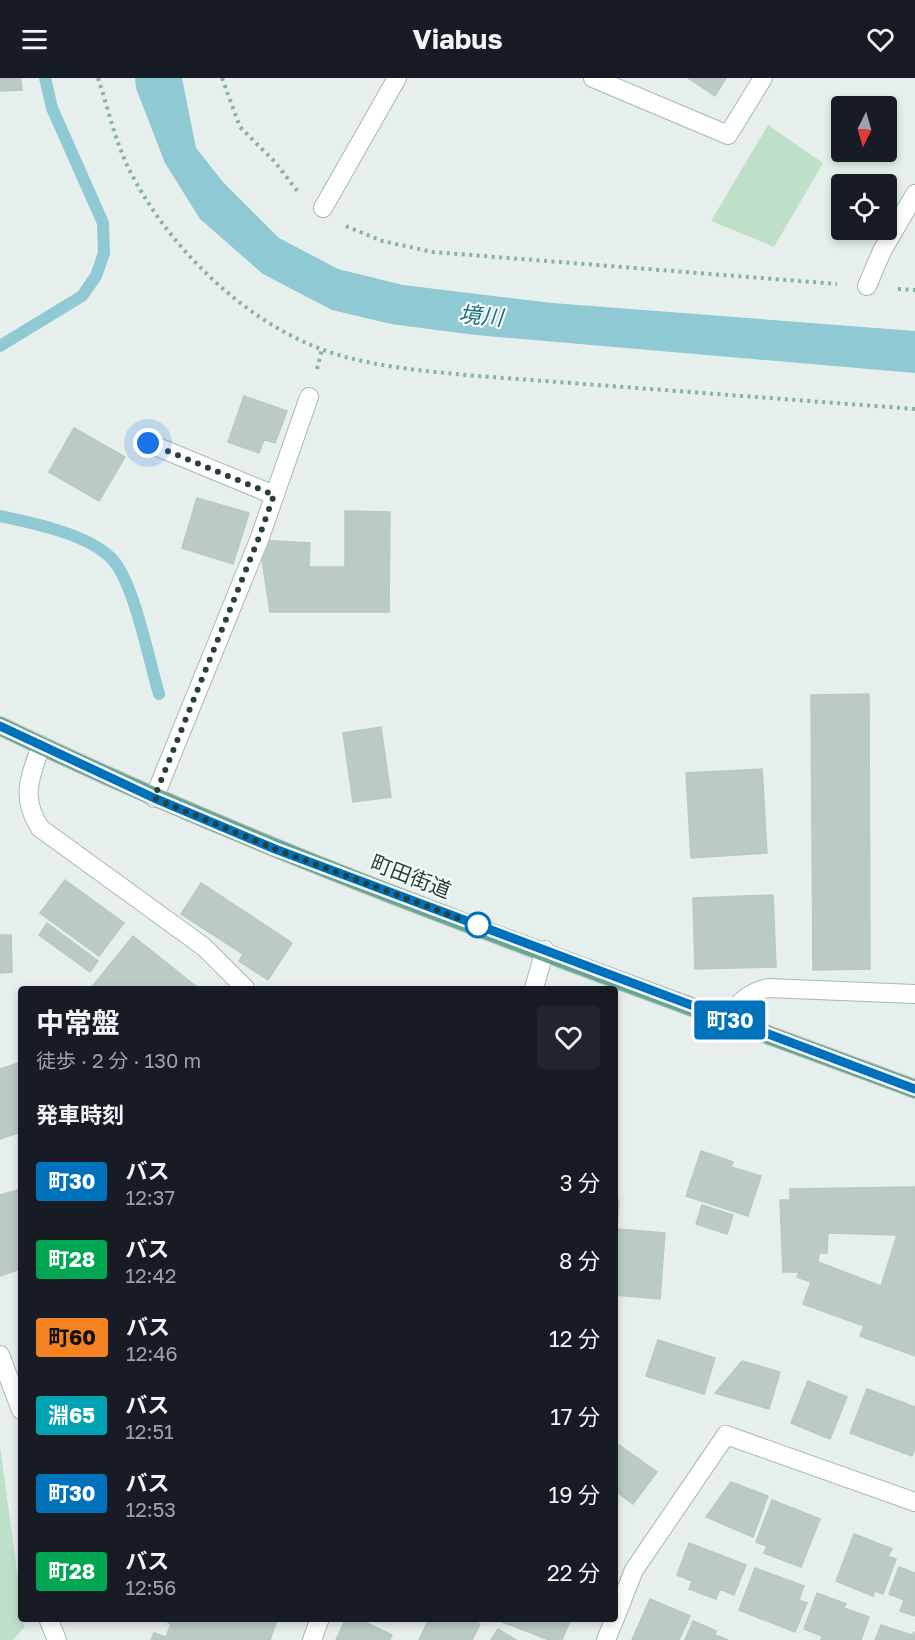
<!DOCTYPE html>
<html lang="ja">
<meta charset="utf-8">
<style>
body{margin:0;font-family:"Golos Text","Noto Sans JP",sans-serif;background:#20242c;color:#f1f3f6;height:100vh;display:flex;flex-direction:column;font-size:22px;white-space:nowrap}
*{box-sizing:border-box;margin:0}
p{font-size:20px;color:#9ea1a6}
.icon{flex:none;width:33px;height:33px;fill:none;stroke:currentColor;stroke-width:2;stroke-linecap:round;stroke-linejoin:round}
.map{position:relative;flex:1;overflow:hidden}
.side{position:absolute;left:18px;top:908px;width:600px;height:636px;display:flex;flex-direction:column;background:#171b24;border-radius:6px;box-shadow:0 3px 9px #0003}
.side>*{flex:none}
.badge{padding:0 12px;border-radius:4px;font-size:21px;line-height:39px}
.needle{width:39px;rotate:185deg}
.fabs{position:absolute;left:831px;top:18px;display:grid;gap:12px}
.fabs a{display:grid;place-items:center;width:66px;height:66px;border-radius:6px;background:#171b24;box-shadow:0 3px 9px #0003;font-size:30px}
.you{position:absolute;width:30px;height:30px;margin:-15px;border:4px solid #fff;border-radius:50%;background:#1a73e8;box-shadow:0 0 0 9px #1a73e833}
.map>.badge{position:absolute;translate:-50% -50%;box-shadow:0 0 0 3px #fff}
h2{padding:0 18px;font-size:22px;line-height:54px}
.round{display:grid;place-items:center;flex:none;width:63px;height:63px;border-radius:6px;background:#20242c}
.head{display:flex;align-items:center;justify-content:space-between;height:102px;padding:0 18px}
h1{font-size:28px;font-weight:700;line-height:45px}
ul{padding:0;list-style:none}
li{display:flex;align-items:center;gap:18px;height:78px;padding:0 18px}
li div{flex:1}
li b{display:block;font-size:22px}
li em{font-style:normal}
li .badge{min-width:66px;font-weight:700;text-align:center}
header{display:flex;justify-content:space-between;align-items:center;height:78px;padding:0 18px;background:#171b24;font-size:27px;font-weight:700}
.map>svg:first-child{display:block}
.green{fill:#bfe0c8}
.water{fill:#8ec9d4}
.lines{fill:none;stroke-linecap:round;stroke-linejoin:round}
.stream{stroke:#8ec9d4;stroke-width:12}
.building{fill:#bbcac4;stroke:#b8c9c2;stroke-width:1.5;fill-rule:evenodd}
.minor-casing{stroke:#a8b8b2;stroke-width:20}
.major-casing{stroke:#c2cac8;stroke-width:20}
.path{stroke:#86b3a5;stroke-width:4;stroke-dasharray:3 4.5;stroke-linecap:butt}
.minor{stroke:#fff;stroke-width:18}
.major{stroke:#6aa596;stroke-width:18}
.line-casing{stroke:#fff;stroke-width:14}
.line{stroke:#0072bc;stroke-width:9}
.walk{stroke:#24423a;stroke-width:6;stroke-dasharray:0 10.8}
.stop-dot{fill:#fff;stroke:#0072bc;stroke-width:3}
.labels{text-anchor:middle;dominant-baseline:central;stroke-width:4.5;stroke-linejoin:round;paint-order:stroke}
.street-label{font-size:21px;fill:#24423a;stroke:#f7fbf9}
.water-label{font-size:22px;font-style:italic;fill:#1c6f80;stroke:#f7fbf9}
</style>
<header><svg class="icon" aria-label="menu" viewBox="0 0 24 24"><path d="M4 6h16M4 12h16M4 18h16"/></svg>Viabus<svg class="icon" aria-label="heart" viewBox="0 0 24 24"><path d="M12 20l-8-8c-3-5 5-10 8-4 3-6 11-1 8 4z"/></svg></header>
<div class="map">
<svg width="915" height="1562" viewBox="0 0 915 1562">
<rect width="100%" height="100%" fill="#e6efeb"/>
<path class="green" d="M768,47l55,38 -49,84 -63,-26z
M0,1368l21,154v18l2,1 1,9 -11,12h-13z"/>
<path class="water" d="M135,0h47l14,70 27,34 56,56 59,31 65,16 149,18 363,28v42l-440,-38 -84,-11 -59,-14 -69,-36 -63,-55 -35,-56 -29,-75z"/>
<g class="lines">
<path class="stream" d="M0,268l82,-50 14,-20 8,-23 -1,-30 -51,-115 -7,-30
M0,438c33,7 88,18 112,43 22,23 37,102 47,135"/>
</g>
<path class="building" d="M0,0h21l1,12 -22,1z
M688,0h38l-11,18z
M244,318l43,15 -12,32 -11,-4 -5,14 -31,-11z
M74,350l51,29 -26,44 -50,-29z
M197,420l52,15 -16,51 -51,-16z
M345,433l45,1 -1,100h-119l-11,-72 51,3 -1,24h36z
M869,616l1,275 -57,1 -2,-275z
M381,649l10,70 -38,5 -10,-69z
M762,691l5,84 -76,5 -5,-85z
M65,802l59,43 -25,33 -59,-43z
M201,805l91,60 -24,37 -29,-19 4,-7 -62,-40z
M773,817l3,72 -81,2 -2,-71z
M47,845l51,38 -8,11 -51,-37z
M0,857h11l1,37 -12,1z
M133,858l65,52h-107z
M21,984v70l-21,7v-70z
M701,1073l32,11 -2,5 30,9 -13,40 -62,-20z
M915,1109v169l-55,-20 4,-10 -61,-22 8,-22 -14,-5 2,-5h-16l-3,-72h10v-11zM828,1155l69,2 -16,51 -63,-24 1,-9h8z
M21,1111v80l-21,7v-81z
M615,1121l4,1 -2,29 48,4 -5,66 -45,-4z
M702,1127l31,10 -6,19 -31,-10z
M658,1262l57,18 -11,36 -58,-18z
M742,1283l38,11 -11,37 -54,-16z
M808,1303l39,16 -17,42 -39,-16z
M867,1311l48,18v41l-3,8 -62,-23z
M615,1364l42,30 -24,32 -18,-13z
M731,1404l37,14 -15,41 -47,-20z
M772,1422l48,19 -19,48 -37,-14 3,-7 -11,-4z
M854,1456l38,15 -4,7 8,3 -13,35 -8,-3 -2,5 -37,-15z
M689,1465l57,22 -12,30 -14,-6 -4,10 -27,-10 3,-8 -15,-6z
M899,1489l16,6v43l-15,-5 4,-11 -15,-6z
M755,1490l49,18 -5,14 8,3 -12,29 -56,-22z
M817,1515l29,11 -2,4 25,9 -8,23h-40l1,-4 -18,-7z
M650,1521l40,17 -11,24h-47z
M161,1540h111l5,2 -7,20h-119l3,-7 12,4 5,-13z
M346,1540h10l36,17 -2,5h-54z
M435,1540h32l13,6 -8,16h-53l10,-21 5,2z
M564,1540l6,3 -8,19h-13l-54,-21z
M693,1543l23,10 -1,4 13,5h-43z
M881,1547l30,10 4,-3v8h-40z
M498,1551l18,11h-25z"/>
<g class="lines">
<defs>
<path id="minor" d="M593,0l135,57 35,-57
M323,130l74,-130
M867,208l15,-35 33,-57
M148,365l126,52
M41,667c-11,34 -21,51 -1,83l164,119 41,41
M154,720l105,-258 50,-143
M534,910l11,-38
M725,940c14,-14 23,-26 43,-30l147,6
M0,1277l21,55
M48,1540l9,22
M615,1540l19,-48 92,-135 189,67
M312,1562l8,-22
M606,1562l9,-22"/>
<path id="major" d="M0,648c295,142 608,249 915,363"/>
</defs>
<use href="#minor" class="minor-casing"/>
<use href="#major" class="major-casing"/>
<path class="path" d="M98,0c10,30 17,63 31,91 37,75 112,150 192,180 45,17 96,21 144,26l450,34
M222,0l18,49 35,35 23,30
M346,148l36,15 51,11 404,32
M898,211l17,1
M317,291l5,-20"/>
<use href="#minor" class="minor"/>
<use href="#major" class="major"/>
</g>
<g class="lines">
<defs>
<path id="line" d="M0,648l154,72 121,51 640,240"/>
</defs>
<use href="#line" class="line-casing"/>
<use href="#line" class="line"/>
<path class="walk" d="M148,365l126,52 -16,45 -104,258 121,51 207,78 -4,-2"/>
</g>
<circle class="stop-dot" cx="478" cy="847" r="12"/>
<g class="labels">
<g class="street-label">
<text transform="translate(411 798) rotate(21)">町田街道</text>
</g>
<g class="water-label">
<text transform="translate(481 237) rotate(5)">境川</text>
</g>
</g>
</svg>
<div class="fabs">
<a><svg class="needle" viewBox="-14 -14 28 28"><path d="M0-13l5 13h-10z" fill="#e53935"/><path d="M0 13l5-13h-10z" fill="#9ea1a6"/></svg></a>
<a><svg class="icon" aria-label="locate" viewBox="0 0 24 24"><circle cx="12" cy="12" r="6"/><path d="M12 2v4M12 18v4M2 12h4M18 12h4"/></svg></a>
</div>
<div class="you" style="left:148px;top:365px"></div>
<b class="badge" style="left:730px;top:942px;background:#0072bc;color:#fff">町30</b>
<section class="side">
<div class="head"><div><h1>中常盤</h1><p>徒歩 · 2 分 · 130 m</p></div><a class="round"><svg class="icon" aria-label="heart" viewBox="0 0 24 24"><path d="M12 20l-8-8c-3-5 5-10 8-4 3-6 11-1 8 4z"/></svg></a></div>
<h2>発車時刻</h2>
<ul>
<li><span class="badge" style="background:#0072bc;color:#fff">町30</span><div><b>バス</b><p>12:37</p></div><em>3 分</em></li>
<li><span class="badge" style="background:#00a651;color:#fff">町28</span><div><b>バス</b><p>12:42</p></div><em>8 分</em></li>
<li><span class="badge" style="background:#f58220;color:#111">町60</span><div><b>バス</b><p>12:46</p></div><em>12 分</em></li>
<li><span class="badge" style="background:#00a3b4;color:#fff">淵65</span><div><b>バス</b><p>12:51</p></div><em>17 分</em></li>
<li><span class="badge" style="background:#0072bc;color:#fff">町30</span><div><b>バス</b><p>12:53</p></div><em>19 分</em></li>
<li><span class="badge" style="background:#00a651;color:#fff">町28</span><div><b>バス</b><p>12:56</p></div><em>22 分</em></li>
</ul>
</section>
</div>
